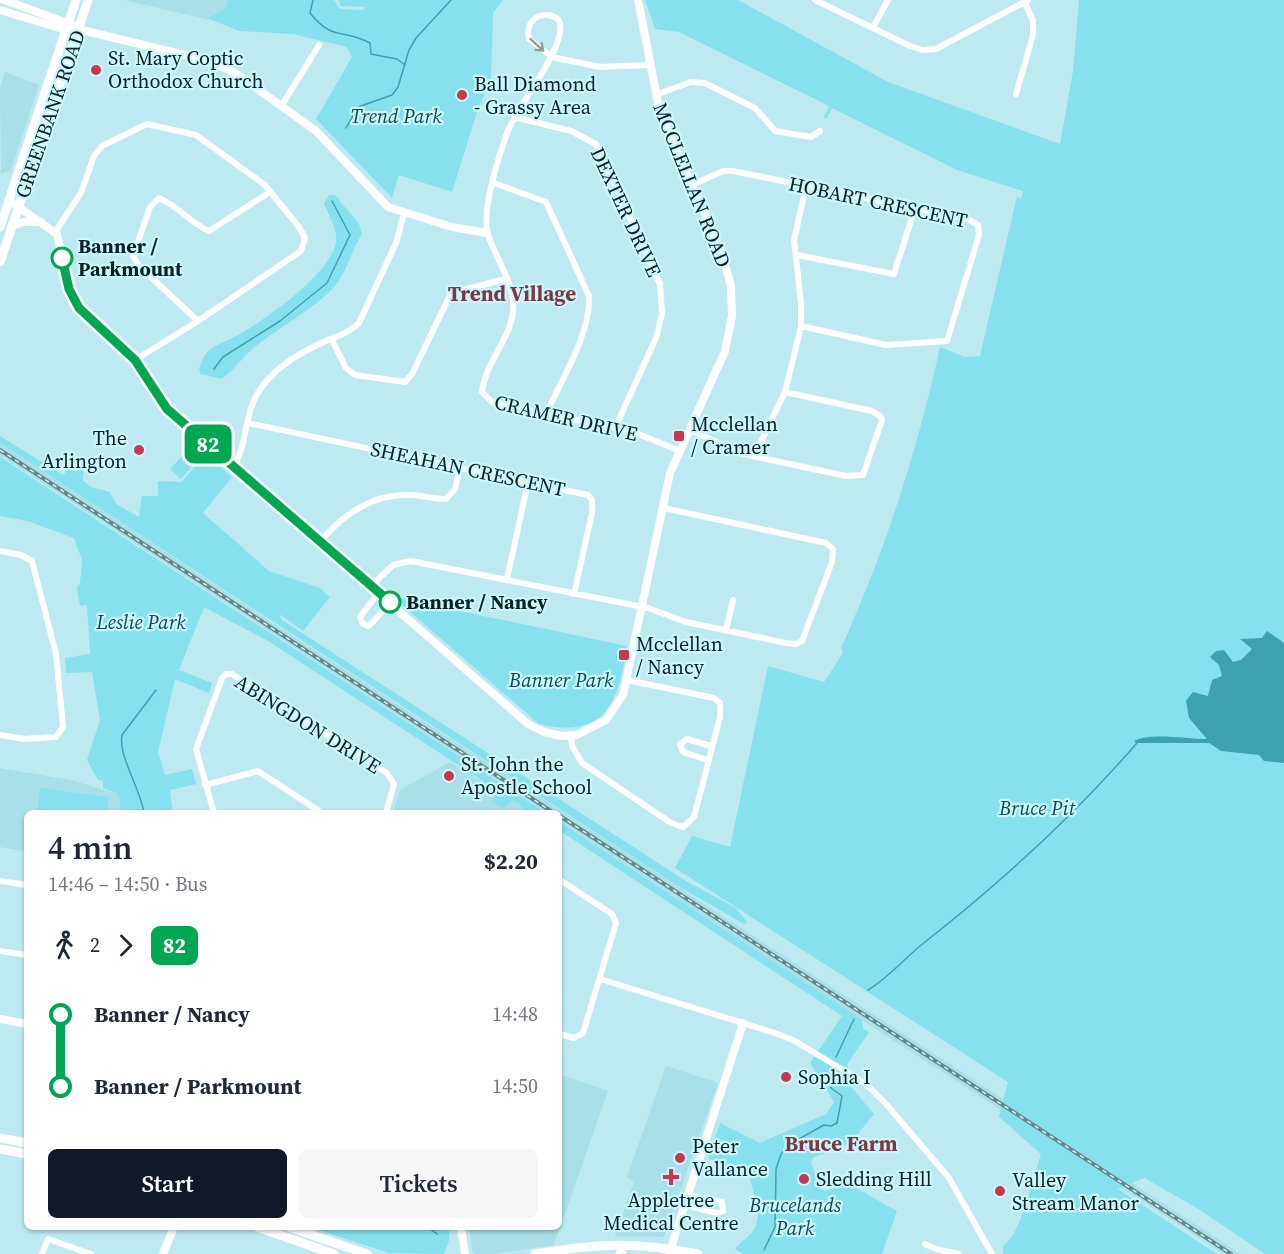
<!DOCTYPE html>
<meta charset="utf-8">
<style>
body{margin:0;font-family:"Source Serif 4",serif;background:#f6f6f7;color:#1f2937;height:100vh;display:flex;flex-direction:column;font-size:22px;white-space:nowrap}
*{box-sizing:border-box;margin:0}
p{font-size:20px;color:#747a83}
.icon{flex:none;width:33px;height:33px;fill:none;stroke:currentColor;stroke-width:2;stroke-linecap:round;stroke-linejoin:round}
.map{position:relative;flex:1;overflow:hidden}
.details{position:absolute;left:24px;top:810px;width:538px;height:420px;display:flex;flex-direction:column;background:#fff;border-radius:9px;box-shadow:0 2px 4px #0004}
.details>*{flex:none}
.badge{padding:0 12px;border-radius:9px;font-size:21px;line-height:39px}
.map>.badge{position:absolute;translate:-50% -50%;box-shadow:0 0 0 3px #fff}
.legs{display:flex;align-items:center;gap:9px;height:66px;padding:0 24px;font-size:20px}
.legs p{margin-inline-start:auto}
.summary{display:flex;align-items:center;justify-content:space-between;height:102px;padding:0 24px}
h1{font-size:33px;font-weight:600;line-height:45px}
.button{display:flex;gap:12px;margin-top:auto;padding:12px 24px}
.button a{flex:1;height:69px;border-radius:9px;background:#111827;color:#fff;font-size:24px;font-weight:600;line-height:69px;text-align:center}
.button a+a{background:#f6f6f7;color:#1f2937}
ul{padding:0 24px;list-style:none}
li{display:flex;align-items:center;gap:21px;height:72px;font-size:22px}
li i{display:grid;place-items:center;width:9px;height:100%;margin:0 8px;background:currentColor}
li i::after{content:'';width:15px;height:15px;margin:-8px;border:4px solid;border-radius:50%;background:#fff}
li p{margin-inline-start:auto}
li:first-child i{background:linear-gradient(#0000 50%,currentColor 0)}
li:last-child i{background:linear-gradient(currentColor 50%,#0000 0)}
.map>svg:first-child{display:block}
.built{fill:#a9dfe8}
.green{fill:#86e0ee}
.water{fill:#3ea1af}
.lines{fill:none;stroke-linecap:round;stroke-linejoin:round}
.stream{stroke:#3ea1af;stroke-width:1.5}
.minor{stroke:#fff;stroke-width:6}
.tertiary{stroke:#fff;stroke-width:8}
.secondary{stroke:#fff;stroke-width:9}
.primary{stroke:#fff;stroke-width:9}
.rail-casing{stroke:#658589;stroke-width:4}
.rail{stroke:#caf7fe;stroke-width:1.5;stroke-dasharray:4.5;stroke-linecap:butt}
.oneway{stroke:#939b9c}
.line-1-casing{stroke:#fff;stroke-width:14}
.line-1{stroke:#00a651;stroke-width:9}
.poi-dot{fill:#c73751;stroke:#caf7fe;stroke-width:2}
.stop-1-dot{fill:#fff;stroke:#00a651;stroke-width:3}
.labels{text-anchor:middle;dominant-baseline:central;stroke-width:4.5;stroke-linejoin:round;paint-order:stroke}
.poi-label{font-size:20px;fill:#0e2022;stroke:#caf7fe;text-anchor:start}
.street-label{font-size:20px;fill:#0e2022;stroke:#caf7fe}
.park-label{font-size:20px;font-style:italic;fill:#104b52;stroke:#caf7fe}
.stop-label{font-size:20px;font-weight:bold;fill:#0e2022;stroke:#caf7fe;text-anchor:start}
.neighbourhood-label{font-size:21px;font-weight:bold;fill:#7e363f;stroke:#caf7fe}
</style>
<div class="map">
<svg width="1284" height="1254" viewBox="0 0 1284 1254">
<rect width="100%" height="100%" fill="#bdeaf1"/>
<path class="built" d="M124,0h107l-8,23z
M5,72l34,13 -28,85 -10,4 -1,-86z
M0,443l279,184 962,627h-17l-373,-241 -291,-192v-8h-13l-547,-358z
M450,762l73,44 -2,7h-128l7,-23z
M0,768l71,12 47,14 3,19h-94v39l-27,-5z
M666,1066l52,17 -54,154 -49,-1 3,-16 3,-1 13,-37 -7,-5z
M560,1074l48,17 -54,154 -60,9h-19l-3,-3 -3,-24h91z"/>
<path class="green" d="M228,0h106l6,9 22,1 4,-3 -26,-1 -1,-6h164l-10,13 -2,66 -13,30 -26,83 -53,-17 -7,23 -76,-79 36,-62 -5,-10 -54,-13 -54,-3 -31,-13 17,-9z
M645,0h93l150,82 172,62 13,-73 6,-71h205v1254h-19l-68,-46 -53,-30 -26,11 99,65h-214v-8c18,-11 31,-71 38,-92l-42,-37 9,-35 -333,-214 17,-32 38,11 38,-181 56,16 19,-29 -2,-5c44,-97 76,-196 99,-301l25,10 15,-1 37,-160 4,3 2,-8 -66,-21 -125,-62 -6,11 -2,-1 5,-12 -150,-74 -24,-3z
M329,195h6l24,29 3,10c-12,18 -15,41 -31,56 -17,18 -53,39 -74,55 -14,10 -22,26 -36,34l-20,-5 -2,-5c8,-24 14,-21 35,-32 27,-14 108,-69 102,-103 -2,-10 -8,-21 -12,-30z
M0,436l63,39 15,-16h6l-1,21 8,7 19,5 6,12 23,13 3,-21h16v-15l24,1 23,-28 27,23 -29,36 66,58 51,17 10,9 -27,34 -24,-17 3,6 404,261 50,27 11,14 -3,2 -68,-39 -676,-442z
M191,446l10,10 -20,23 -11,-10z
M0,457l546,356h-25l2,-6 -12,-8v3l-8,6 -11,-6 2,-5 7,-4 -233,-152 -64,-34 -25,63 33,13 -3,10 -34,-14 -17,73 7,23 27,-6 4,15 -26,6 3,23h-52l-3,-19 -15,-6v-7l-5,-1 -11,-20 13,-40 -8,-48 -26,1 -1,-15 25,-4 -3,-49 -7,1 -3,-19 3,-4 2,-23 -8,-22 -47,-17 -27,-5z
M393,597l234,49c-8,56 -22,94 -88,78z
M40,788l69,9 -2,16h-70z
M560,822l302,198 1,9 6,3 -21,31 -2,18 28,33 -22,27 -15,8 -23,8 -3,5 9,27 5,2 24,-7 48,27 -15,43h-139l-8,-5c5,-7 13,-11 18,-18 11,-17 0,-36 -3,-53l-42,-20 12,-35 40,20 66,-29 8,-12 -24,-39 32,-47 -282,-185z
M309,1227h140v14l-5,13 -55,-1z"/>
<path class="water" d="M1267,631l17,12v120l-20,-2 -5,-6 -38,-4 -12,-8h-73l-2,-2c16,-9 52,-2 73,-2l-18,-21 -3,-17 7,-9 15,4 4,-16 10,-4 -3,-11 -9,-8 6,-6 8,-1 9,12 8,-2 11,-11 -12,-10 22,-1z"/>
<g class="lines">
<path class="stream" d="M313,0l-3,13c23,29 33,15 60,30l1,11 26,5 8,6
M346,128l12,-21 34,-12 6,-8 11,-37 7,-12 35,-38
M214,369l9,-12 57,-36 47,-38 23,-48 -18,-34
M144,813c-3,-23 -26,-57 -22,-78l34,-45
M868,990c20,-12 34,-29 52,-44 78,-61 152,-128 217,-203
M836,1057l18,-38
M428,1227l9,7
M764,1250l11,-23 1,-58 5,-15 9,-10 34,-19 7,1 6,-3 5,-27 -11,-8 -1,-14"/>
<path class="minor" d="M815,0l95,46 13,4 13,-1 92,-49
M873,27l15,-27
M552,57l-23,-18c-5,-20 15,-31 30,-19 10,26 -41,83 -52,113 -8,23 -26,78 -19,102 8,24 28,50 25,77 -3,28 -28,51 -31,80l11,11 138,28 49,20
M552,57l48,10 49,-2
M1016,94l17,-59v-14l-8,-18
M655,95l36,-13 14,1 50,25 20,23 36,6 9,-6
M282,105l37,-60
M514,117l57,14 25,13 64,140 2,30 -6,24 -41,90
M494,183l52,19 43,94c2,37 -28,85 -43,118
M692,185l31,-14h10l235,48 10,6 1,10 -32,106 -61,4 -85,-19
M55,232l26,-39 13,-37 8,-10 45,-22 49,11 69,50 34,42 6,11 -4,13 -103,70 -63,39
M797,255l97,19 21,-66
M198,321l-59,-55 -6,-10 17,-49 9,-9c19,8 31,25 50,33l61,-39
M332,340l14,28 9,7 50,7 7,-8 39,-81 55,-14
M248,423l340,72 4,5v13l-18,81
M690,430l53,24 103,22 17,-1 19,-55 -2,-4 -8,-5 -87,-19
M754,456l31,-64 16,-66v-23l-7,-63 12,-53
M234,466c13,-21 10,-48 22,-70 14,-25 38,-40 63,-52 15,-7 27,-9 40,-21l37,-80 8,-29
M320,542c24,-29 54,-49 93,-47 11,1 22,4 33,4l9,-10 5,-22
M0,551l21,4 11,6 24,93 7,73 -7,10 -32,2 -24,-4
M507,579l21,-97
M372,585l21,-20 18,-4 237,47 38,14 100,21 10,1 6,-3 30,-79 1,-13 -7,-6 -162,-35
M379,592l-19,25 2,6 6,3 4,-3 18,-21
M726,630l7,-30
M571,735l1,11 10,17 89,60 12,4 11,-10 26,-100v-14l-6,-5 -87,-18
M707,760l-24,-8 -3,-8 7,-5 24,7
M205,785l53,-14 64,42
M214,813l-18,-64 26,-71 4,-4h6l155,99 7,11 -8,29
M560,880l52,34 4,9 -33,110 -9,5 -14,-4
M0,881l27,4
M0,951l27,4
M600,979l172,53 21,8 72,43 22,22 62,73 43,76
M685,1205l32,8 6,-2 -1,-9 -34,-7
M925,1244l11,5 23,5
M42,1254l6,-15 43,15"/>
<path class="tertiary" d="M4,0l69,25
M0,10l66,20 12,-1 131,32 25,11 82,59 72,76 64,20 35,6
M14,204l43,30 12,55 10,19 56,52 32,49 361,315 16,8 17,4 16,-1 29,-15 17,-25 47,-222 55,-122 7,-35 -1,-30 -9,-33 -62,-140 -22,-113
M12,226l11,-4h18
M0,1019l27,5
M461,1227l4,27
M163,1254l11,-27
M669,1254l74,-231"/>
<path class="secondary" d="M0,227l76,-227
M0,262l88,-262"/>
<path class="primary" d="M0,1138l27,5
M0,1149l27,5
M257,1227l77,27
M289,1227l78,27
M535,1254c63,-11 100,-12 163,0
M620,1254h2"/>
<defs>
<path id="rail" d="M0,450l554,363
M560,816l671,438"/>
</defs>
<use href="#rail" class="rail-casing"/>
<use href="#rail" class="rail"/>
</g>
<defs><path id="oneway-shaft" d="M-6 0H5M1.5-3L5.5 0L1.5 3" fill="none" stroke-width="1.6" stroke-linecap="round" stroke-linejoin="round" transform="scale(1.5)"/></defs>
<use class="oneway" href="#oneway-shaft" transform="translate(537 45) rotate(42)"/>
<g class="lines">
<defs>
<path id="line-1" d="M62,258l7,31 10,19 56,52 32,49 223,193"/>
</defs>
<use href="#line-1" class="line-1-casing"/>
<use href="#line-1" class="line-1"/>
</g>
<g class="poi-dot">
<circle cx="96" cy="70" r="6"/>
<circle cx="462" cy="95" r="6"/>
<rect x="673" y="430" width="12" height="12" rx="3"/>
<circle cx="139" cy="450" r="6"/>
<rect x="618" y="649" width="12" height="12" rx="3"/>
<circle cx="449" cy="776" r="6"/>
<circle cx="786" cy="1077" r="6"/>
<circle cx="680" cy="1158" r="6"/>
<path d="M668 1168h6v6h6v6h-6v6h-6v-6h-6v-6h6z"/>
<circle cx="804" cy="1179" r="6"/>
<circle cx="1000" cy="1191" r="6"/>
</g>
<g class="stop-1-dot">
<circle cx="62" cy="258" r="10"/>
<circle cx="390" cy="602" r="10"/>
</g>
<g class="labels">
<g class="poi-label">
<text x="108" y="58">St. Mary Coptic<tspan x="108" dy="23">Orthodox Church</tspan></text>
<text x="474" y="84">Ball Diamond<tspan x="474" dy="23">- Grassy Area</tspan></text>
<text x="691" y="424">Mcclellan<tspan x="691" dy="23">/ Cramer</tspan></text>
<text x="127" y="438" text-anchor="end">The<tspan x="127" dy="23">Arlington</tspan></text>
<text x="636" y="644">Mcclellan<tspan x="636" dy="23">/ Nancy</tspan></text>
<text x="461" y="764">St. John the<tspan x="461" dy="23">Apostle School</tspan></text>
<text x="798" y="1077">Sophia I</text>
<text x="692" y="1146">Peter<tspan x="692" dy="23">Vallance</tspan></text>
<text x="816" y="1179">Sledding Hill</text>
<text x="1012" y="1180">Valley<tspan x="1012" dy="23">Stream Manor</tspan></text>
<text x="671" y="1200" text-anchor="middle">Appletree<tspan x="671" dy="23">Medical Centre</tspan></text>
</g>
<g class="street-label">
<text transform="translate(50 114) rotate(-71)">GREENBANK ROAD</text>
<text transform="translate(692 185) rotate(68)">MCCLELLAN ROAD</text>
<text transform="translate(878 202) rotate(12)">HOBART CRESCENT</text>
<text transform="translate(626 212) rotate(65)">DEXTER DRIVE</text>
<text transform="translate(566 418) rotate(13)">CRAMER DRIVE</text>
<text transform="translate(468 469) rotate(12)">SHEAHAN CRESCENT</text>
<text transform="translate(308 724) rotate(32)">ABINGDON DRIVE</text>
</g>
<g class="park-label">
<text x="396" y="116">Trend Park</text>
<text x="141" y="622">Leslie Park</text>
<text x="561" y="680">Banner Park</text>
<text x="1037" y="808">Bruce Pit</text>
<text x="795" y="1205">Brucelands<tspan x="795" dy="23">Park</tspan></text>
</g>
<g class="stop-label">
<text x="78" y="246">Banner /<tspan x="78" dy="23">Parkmount</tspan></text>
<text x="406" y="602">Banner / Nancy</text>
</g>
<g class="neighbourhood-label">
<text x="512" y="293">Trend Village</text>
<text x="841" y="1143">Bruce Farm</text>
</g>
</g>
</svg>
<b class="badge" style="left:208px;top:444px;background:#00a651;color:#fff">82</b>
<section class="details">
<div class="summary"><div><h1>4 min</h1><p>14:46 – 14:50 · Bus</p></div><b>$2.20</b></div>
<div class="legs"><svg class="icon" aria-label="walk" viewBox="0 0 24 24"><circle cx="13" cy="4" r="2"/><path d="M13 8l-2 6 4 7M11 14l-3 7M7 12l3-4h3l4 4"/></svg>2<svg class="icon" aria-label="forward" viewBox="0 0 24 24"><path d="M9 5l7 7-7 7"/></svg><b class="badge" style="background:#00a651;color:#fff">82</b></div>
<ul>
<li><i style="color:#00a651"></i><b>Banner / Nancy</b><p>14:48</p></li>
<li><i style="color:#00a651"></i><b>Banner / Parkmount</b><p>14:50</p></li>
</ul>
<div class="button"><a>Start</a><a>Tickets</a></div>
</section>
</div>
